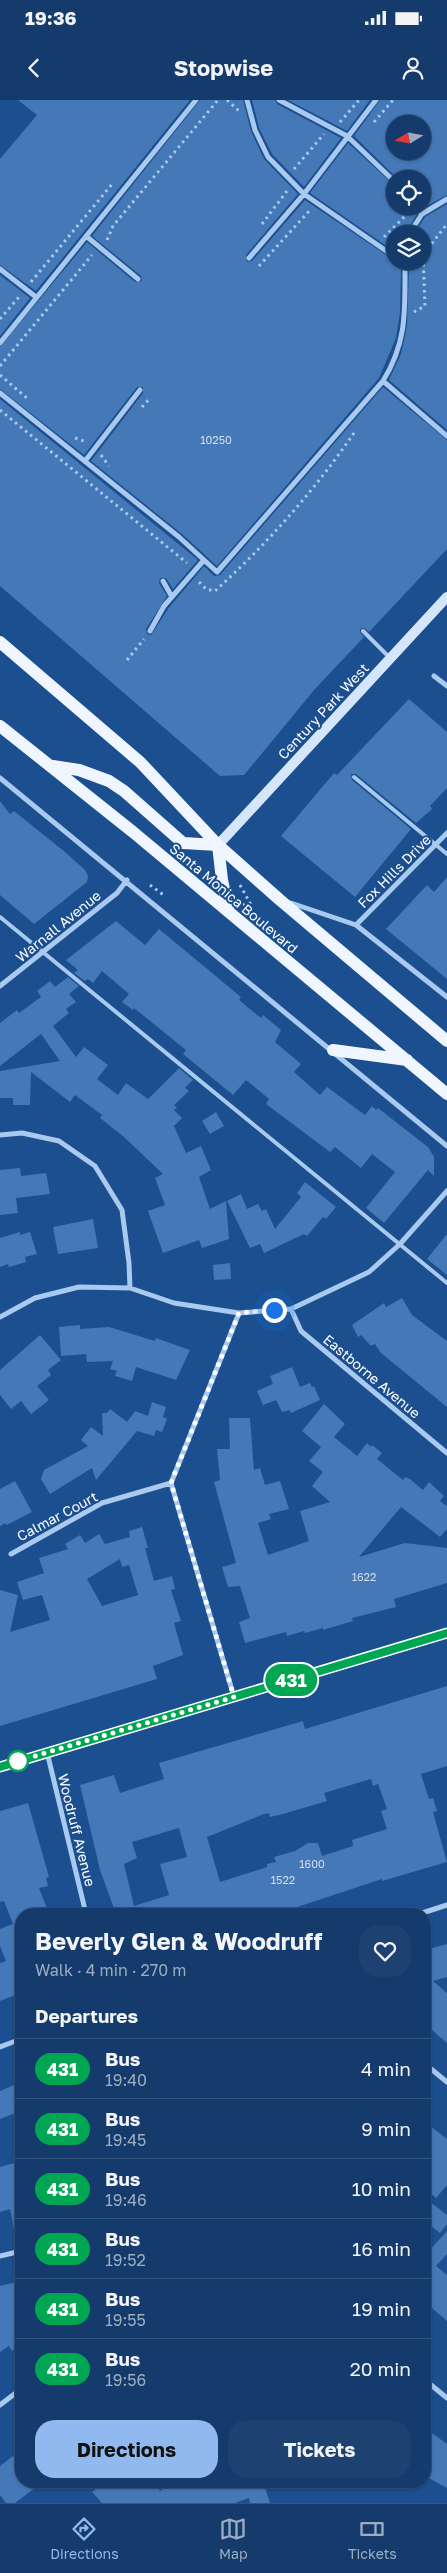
<!DOCTYPE html>
<meta charset="utf-8">
<style>
body{margin:0;font-family:"Golos Text",sans-serif;background:#1d4271;color:#f1f3f6;height:100vh;display:flex;flex-direction:column;font-size:19px;white-space:nowrap}
*{box-sizing:border-box;margin:0}
p{font-size:16px;color:#9dadc1}
.icon{flex:none;width:28px;height:28px;fill:none;stroke:currentColor;stroke-width:2;stroke-linecap:round;stroke-linejoin:round}
.map{position:relative;flex:1;overflow:hidden}
.details{position:absolute;left:15px;top:1808px;width:416px;height:580px;display:flex;flex-direction:column;background:#143b6b;border-radius:20px;box-shadow:0 1px 4px #0004,0 0 0 1px #33557e}
.details>*{flex:none}
.badge{padding:0 10px;border-radius:16px;font-size:18px;line-height:32px}
.needle{width:32px;rotate:259deg}
.buttons{position:absolute;left:386px;top:15px;display:grid;gap:10px}
.buttons a{display:grid;place-items:center;width:45px;height:45px;border-radius:50%;background:#143b6b;box-shadow:0 1px 4px #0004,0 0 0 1px #33557e;font-size:25px}
.you{position:absolute;width:25px;height:25px;margin:-12px;border:4px solid #fff;border-radius:50%;background:#1a73e8;box-shadow:0 0 0 8px #1a73e833}
.map>.badge{position:absolute;translate:-50% -50%;box-shadow:0 0 0 2px #fff}
h2{padding:0 20px;font-size:19px;line-height:45px}
.round{display:grid;place-items:center;flex:none;width:52px;height:52px;border-radius:20px;background:#1d4271}
.headline{display:flex;align-items:center;justify-content:space-between;height:85px;padding:0 20px}
h1{font-size:24px;font-weight:700;line-height:38px}
.cta{display:flex;gap:10px;margin-top:auto;padding:10px 20px}
.cta a{flex:1;height:58px;border-radius:20px;background:#90b9f0;color:#111;font-size:20px;font-weight:700;line-height:58px;text-align:center}
.cta a+a{background:#1d4271;color:#f1f3f6}
ul{padding:0;list-style:none}
li{display:flex;align-items:center;gap:15px;height:60px;padding:0 20px;border-top:1px solid #33557e}
li div{flex:1}
li b{display:block;font-size:19px}
li em{font-style:normal}
li .badge{min-width:55px;font-weight:700;text-align:center}
.status{display:flex;justify-content:space-between;align-items:center;height:35px;padding:0 25px;background:#143b6b;direction:ltr}
.status svg{height:14px;fill:currentColor}
header{display:flex;justify-content:space-between;align-items:center;height:65px;padding:0 20px;background:#143b6b;font-size:22px;font-weight:700}
.dock{display:flex;justify-content:space-around;align-items:center;height:70px;border-top:1px solid #33557e;background:#143b6b;font-size:14px;color:#9dadc1}
.dock a{display:grid;justify-items:center;gap:2px}
.dock .on{color:#90b9f0}
.map>svg:first-child{display:block}
.building{fill:#4478b7;fill-rule:evenodd}
.lines{fill:none;stroke-linecap:round;stroke-linejoin:round}
.path{stroke:#a9c9ee;stroke-width:3;stroke-dasharray:2.5 4;stroke-linecap:butt}
.lane{stroke:#a9c9ee;stroke-width:4}
.street{stroke:#a9c9ee;stroke-width:5}
.secondary{stroke:#d6e6fa;stroke-width:10}
.primary{stroke:#f0f6ff;stroke-width:12}
.line-casing{stroke:#fff;stroke-width:11}
.line{stroke:#00a651;stroke-width:8}
.walk{stroke:#fff;stroke-width:5;stroke-dasharray:0 9}
.stop-dot{fill:#fff;stroke:#00a651;stroke-width:2.5}
.labels{text-anchor:middle;dominant-baseline:central;stroke-width:4;stroke-linejoin:round;paint-order:stroke}
.number-label{font-size:11px;fill:#d0dded}
.street-label{font-size:14px;fill:#fff;stroke:#1b4f8f}
</style>
<div class="status"><b>19:36</b><svg viewBox="0 0 49 12"><path d="M0 12V9h3v3zM5 12V6h3v6zM10 12V3h3v9zM15 12V0h3v12zM26 1h20v11H26zM47 4h2v5h-2z"/></svg></div>
<header><svg class="icon" aria-label="back" viewBox="0 0 24 24"><path d="M15 5l-7 7 7 7"/></svg>Stopwise<svg class="icon" aria-label="person" viewBox="0 0 24 24"><circle cx="12" cy="8" r="4"/><path d="M4 21q1-7 8-7t8 7"/></svg></header>
<div class="map">
<svg width="447" height="2403" viewBox="0 0 447 2403">
<rect width="100%" height="100%" fill="#1b4f8f"/>
<path class="building" d="M18,0h172l-154,191 -36,-26v-106l37,-44z
M200,0h43l8,31 13,28 34,35 -52,61 1,7 5,-1 53,-61 90,61 6,8 -1,43 -4,26 -17,40 -162,188 -35,-32 -91,-73 52,-68v-6h-6l-53,68 -84,-66v-42l87,-105 48,40 7,-1 -1,-5 -49,-40z
M252,0h23l2,4 64,34 -37,49 -32,-33 -13,-26z
M288,0h82l-23,31z
M380,0h67v95l-24,13 -2,-2 1,-27h-24l-44,-43zM395,24h27v27h-27z
M348,43l47,43v20h16l6,8 -12,20h-10v18l-85,-59z
M447,104v226l-58,-50 12,-26 6,-28 2,-59 -4,-6h17v-27h-8l11,-17z
M0,175l30,23 -30,38z
M383,287l64,53v109l-78,83 -5,-4 -4,1v3l4,5 -49,52 -71,86 -24,1 -220,-190v-187l198,161 -25,29 -7,-11h-6l-1,5 8,13 -21,33 1,5 4,1 17,-26 36,-43 10,10 6,-1z
M409,599l38,33v56l-17,18 2,3 -16,14 -60,-49h-5l1,6 59,49 -56,68 -74,-61 53,-63 3,2z
M0,701l10,13 4,-3 51,41 20,18 3,6 -1,6 -53,42 -34,-29z
M447,777v102l-61,-50 41,-44 7,7z
M116,821l29,24 14,-16 82,68 -2,3 22,18 2,-3 18,15 -6,12 26,22 -7,8 26,23 7,-8 38,28 7,-9 4,4 2,-2 50,39 6,10v19l-6,-6 -44,53 -18,-15 29,-36 -23,-18 -11,14 -26,-21 -5,5 -64,-48 3,-5 -23,-19 -13,15 -50,-41 3,-4 -52,-42 -1,2 -11,-8 7,-8 -27,-23 -9,12 -5,-4 -3,2 -11,-8 4,-3 -12,-10z
M68,877l11,9 -10,8 7,8 -10,7 3,4 -16,13 23,31 8,-10 24,18 -11,14 21,16 8,-12 22,16 31,-31 14,12 -8,8 4,3 -15,14 3,3 -3,2 8,8 -8,8 12,27 15,-7 10,24 -12,7 11,32 16,-8 3,38 -27,9 -3,-8 -36,13 -15,-42 17,-6 -10,-27 8,-4 -39,-37 -24,-19 2,-3 -27,-20 -5,7 -39,-30 -1,33h-17v-7h-13v-27l60,-10 -19,-27 -41,32v-43l17,-13 2,3 22,-16 -4,-6 13,-10 5,6z
M216,1012l8,14 -14,8 -8,-13z
M20,1068l1,8 25,-3 4,21 -34,4 2,15 -18,2v-45z
M305,1082l31,25 -10,12 -3,-2 -16,19 -3,-2 -40,19 -4,-9 -10,4 -23,-47 14,-7 6,15 11,-5 4,7 4,-2 9,20 26,-32 -4,-4z
M93,1119l5,29 -40,6 -5,-27z
M20,1132v3l10,-3 7,22 -12,3 1,5 -17,5 -1,-3 -8,3v-29z
M447,1134v41l-20,-16z
M230,1163l1,16 -17,1 -1,-15z
M402,1198l10,17 35,26v66l-66,-54 -6,-9 -4,2 -10,-11 -3,2 -6,-12 32,-22 2,4z
M80,1225v4l29,-2 46,14 1,-3 34,12 -14,30 -40,-13 -4,14 -17,-5 2,-5 -7,-2 3,-8 -26,1 -1,-8 -25,2 -2,-29z
M40,1235l21,25 -13,10 3,5 -14,11 12,14 -18,14 -10,-13 -10,8 -11,-14v-25z
M292,1267l8,20 10,-4 2,4 2,-1 6,14 -29,13 -1,-3 -8,2 -6,-12 -13,5 -6,-14 16,-7 -3,-8z
M152,1302l14,5 -3,10 4,2 -5,13 -6,-2 -2,6 -17,-5 -41,49 -4,-12 -42,26 -9,-15 3,-9 44,-24 -7,-6 10,-13 12,9 -1,-23h5l3,-4 17,13 8,-11 13,5z
M324,1304l21,20 -11,13 23,19 10,-13 4,4 1,-2 10,8 -5,6 26,21 2,-3 5,2 13,11 6,-8 15,14 -4,5 7,5v23l-7,8 -39,-30 -42,50 46,-14 42,5v35l-53,16 2,8 -44,11 1,3 -30,9v-2l-18,5 -1,-2 -17,5 -1,-4 -41,11 -6,-21 11,-4 -10,-32 -12,1 -6,-20 14,-4 -22,-81 6,-2 -3,-31h13l-1,-31h21l4,52 6,-2 5,17 15,-4 9,28 -20,5 2,5 -13,4 10,32 41,-14 -9,-30 30,-9 -18,-16 11,-14 -14,-11 12,-14 -19,-16z
M15,1381l17,31 -25,13 -2,-2 -5,3v-37z
M142,1427l6,21h-3l9,33 18,-5 3,13 -4,1 10,31 -7,2 9,32 -30,11 4,13 -157,47v-136l18,5 -8,37 40,-12 -8,-25 -19,5 -6,-18 27,-9 -5,-15 29,-9 -3,-5 15,-9 5,8 14,-9 6,10 25,-7 -1,-6zM120,1459l2,8 7,-2 9,30 -36,11 -15,-27z
M447,1586v80l-26,8 8,25 4,-1 4,13 -4,1 14,50 -65,19v-2l-106,35h-160l-16,-44 -20,-85 34,-10 6,18 44,-14 -5,-16 144,-42 2,8zM371,1679l2,7 5,-2 9,25 -6,2 6,18 -35,11 1,6 -31,10 -4,-13h-10l-13,8 -21,6 2,5 -9,2v3l-47,15 -13,-45 57,-23 5,-1 1,4 13,-3 44,-13 -3,-8zM179,1728l8,29 -27,7 9,31 -35,11 -10,-42 13,-6 -5,-16z
M28,1703l21,74 -3,1 2,8 -9,2 10,26h-28v79l-21,8v-38l6,-2 -6,-15v-17l13,-5 -9,-23 -4,1v-91z
M447,1844v33l-14,4 14,12v50l-22,-19v-34l7,-9 -7,-31z
M14,1985l4,11 3,-2v17l-21,8v-28z
M425,2022l22,17v46l-11,13 -11,-9z
M21,2061v72l-6,1 -5,-25 -10,3v-45z
M425,2098l22,17v9l-7,9 -15,-12z
M447,2131v23l-11,12 11,9v46l-22,-19v-47z
M21,2181v63l-9,7 -3,-5 -9,6v-66z
M425,2328l22,16v44l-22,-12z
M13,2356l8,11v14h23l-29,22h-9l-6,-8v-29z
M106,2381h48l6,10 13,-10h90l7,22h-20l-1,-5 -14,5h-133l-10,-11z"/>
<g class="lines">
<path class="path" d="M227,0l12,11
M340,22l19,-22
M374,22l19,-22
M294,69l30,-35
M262,124l25,-33
M384,137l24,-24
M107,140l6,-14 105,-126
M259,166l52,-57
M31,182l82,-99
M414,212l11,-6 -2,-51 24,-31
M0,219l19,-22
M0,266l92,-111
M0,275l28,24
M142,307l8,-9
M0,310l187,153
M75,338l12,4
M101,355l8,11
M199,482l7,7 9,2c52,-47 101,-102 141,-161
M127,560l17,-21
M150,785l15,11
M240,785l10,18 -7,2"/>
<path class="lane" d="M363,531l27,27
M354,677l93,77
M0,817l447,366"/>
<path class="street" d="M247,0l8,30 13,27 36,37 91,63
M279,0l68,36 48,46
M415,106l7,8 25,-15
M409,134l13,-20
M86,136l52,43
M249,158l55,-64 72,-94
M0,169l36,28
M0,243l196,-243
M383,281l64,55
M0,293l179,144 25,23
M85,361l55,-71
M163,481l9,16
M150,531l14,-25 40,-46 13,12 166,-191c24,-39 22,-70 22,-114l-6,-6
M434,576l13,10
M0,678l447,368
M291,803l65,22 91,72
M356,825l91,-92
M0,886l117,-93 10,-13
M0,1035l22,-2 37,8 36,25 27,44 7,53 1,25
M291,1209l10,22 146,122
M0,1217l35,-19 44,-11 51,1 44,15 65,10 52,-4 78,-37 31,-28 47,-53
M11,1454l91,-51 69,-20
M234,1597l-63,-214 68,-170
M47,1652l39,162
M419,1814l28,-9
M0,1947l21,-8
M425,1964l22,18
M0,2156l21,-5
M425,2280l22,18
M0,2305l21,-16"/>
<path class="secondary" d="M218,745l229,-248
M0,1667l447,-134"/>
<path class="primary" d="M0,542l140,120 78,83 62,55 167,141
M0,626l133,106 314,262
M53,666l26,4 30,11 15,10 59,52 35,2
M218,745l4,35 7,32
M333,950l74,10"/>
</g>
<g class="lines">
<defs>
<path id="line" d="M0,1667l447,-134"/>
</defs>
<use href="#line" class="line-casing"/>
<use href="#line" class="line"/>
<path class="walk" d="M18,1661l216,-64 -63,-214 68,-170 35,-3"/>
</g>
<circle class="stop-dot" cx="18" cy="1661" r="10"/>
<g class="labels">
<g class="number-label">
<text x="216" y="339">10250</text>
<text x="364" y="1476">1622</text>
<text x="312" y="1763">1600</text>
<text x="283" y="1779">1522</text>
</g>
<g class="street-label">
<text transform="translate(323 611) rotate(-47)">Century Park West</text>
<text transform="translate(394 771) rotate(-45)">Fox Hills Drive</text>
<text transform="translate(234 798) rotate(40)">Santa Monica Boulevard</text>
<text transform="translate(58 826) rotate(-39)">Warnall Avenue</text>
<text transform="translate(372 1276) rotate(40)">Eastborne Avenue</text>
<text transform="translate(57 1416) rotate(-28)">Calmar Court</text>
<text transform="translate(77 1730) rotate(76)">Woodruff Avenue</text>
</g>
</g>
</svg>
<div class="buttons">
<a><svg class="needle" viewBox="-14 -14 28 28"><path d="M0-13l5 13h-10z" fill="#e53935"/><path d="M0 13l5-13h-10z" fill="#9dadc1"/></svg></a>
<a><svg class="icon" aria-label="locate" viewBox="0 0 24 24"><circle cx="12" cy="12" r="6"/><path d="M12 2v4M12 18v4M2 12h4M18 12h4"/></svg></a>
<a><svg class="icon" aria-label="layers" viewBox="0 0 24 24"><path d="M12 4l9 5-9 5-9-5zM3 14l9 5 9-5"/></svg></a>
</div>
<div class="you" style="left:274px;top:1210px"></div>
<b class="badge" style="left:291px;top:1580px;background:#00a651;color:#fff">431</b>
<section class="details">
<div class="headline"><div><h1>Beverly Glen &amp; Woodruff</h1><p>Walk · 4 min · 270 m</p></div><a class="round"><svg class="icon" aria-label="heart" viewBox="0 0 24 24"><path d="M12 20l-8-8c-3-5 5-10 8-4 3-6 11-1 8 4z"/></svg></a></div>
<h2>Departures</h2>
<ul>
<li><span class="badge" style="background:#00a651;color:#fff">431</span><div><b>Bus</b><p>19:40</p></div><em>4 min</em></li>
<li><span class="badge" style="background:#00a651;color:#fff">431</span><div><b>Bus</b><p>19:45</p></div><em>9 min</em></li>
<li><span class="badge" style="background:#00a651;color:#fff">431</span><div><b>Bus</b><p>19:46</p></div><em>10 min</em></li>
<li><span class="badge" style="background:#00a651;color:#fff">431</span><div><b>Bus</b><p>19:52</p></div><em>16 min</em></li>
<li><span class="badge" style="background:#00a651;color:#fff">431</span><div><b>Bus</b><p>19:55</p></div><em>19 min</em></li>
<li><span class="badge" style="background:#00a651;color:#fff">431</span><div><b>Bus</b><p>19:56</p></div><em>20 min</em></li>
</ul>
<div class="cta"><a>Directions</a><a>Tickets</a></div>
</section>
</div>
<nav class="dock">
<a class="on"><svg class="icon" aria-label="directions" viewBox="0 0 24 24"><path d="M12 3l9 9-9 9-9-9zM9 14v-3h6M13 9l2 2-2 2"/></svg>Directions</a>
<a><svg class="icon" aria-label="map" viewBox="0 0 24 24"><path d="M3 6l6-2 6 2 6-2v14l-6 2-6-2-6 2zM9 4v14M15 6v14"/></svg>Map</a>
<a><svg class="icon" aria-label="tickets" viewBox="0 0 24 24"><path d="M3 7h18v10H3zM15 7v10"/></svg>Tickets</a>
</nav>
